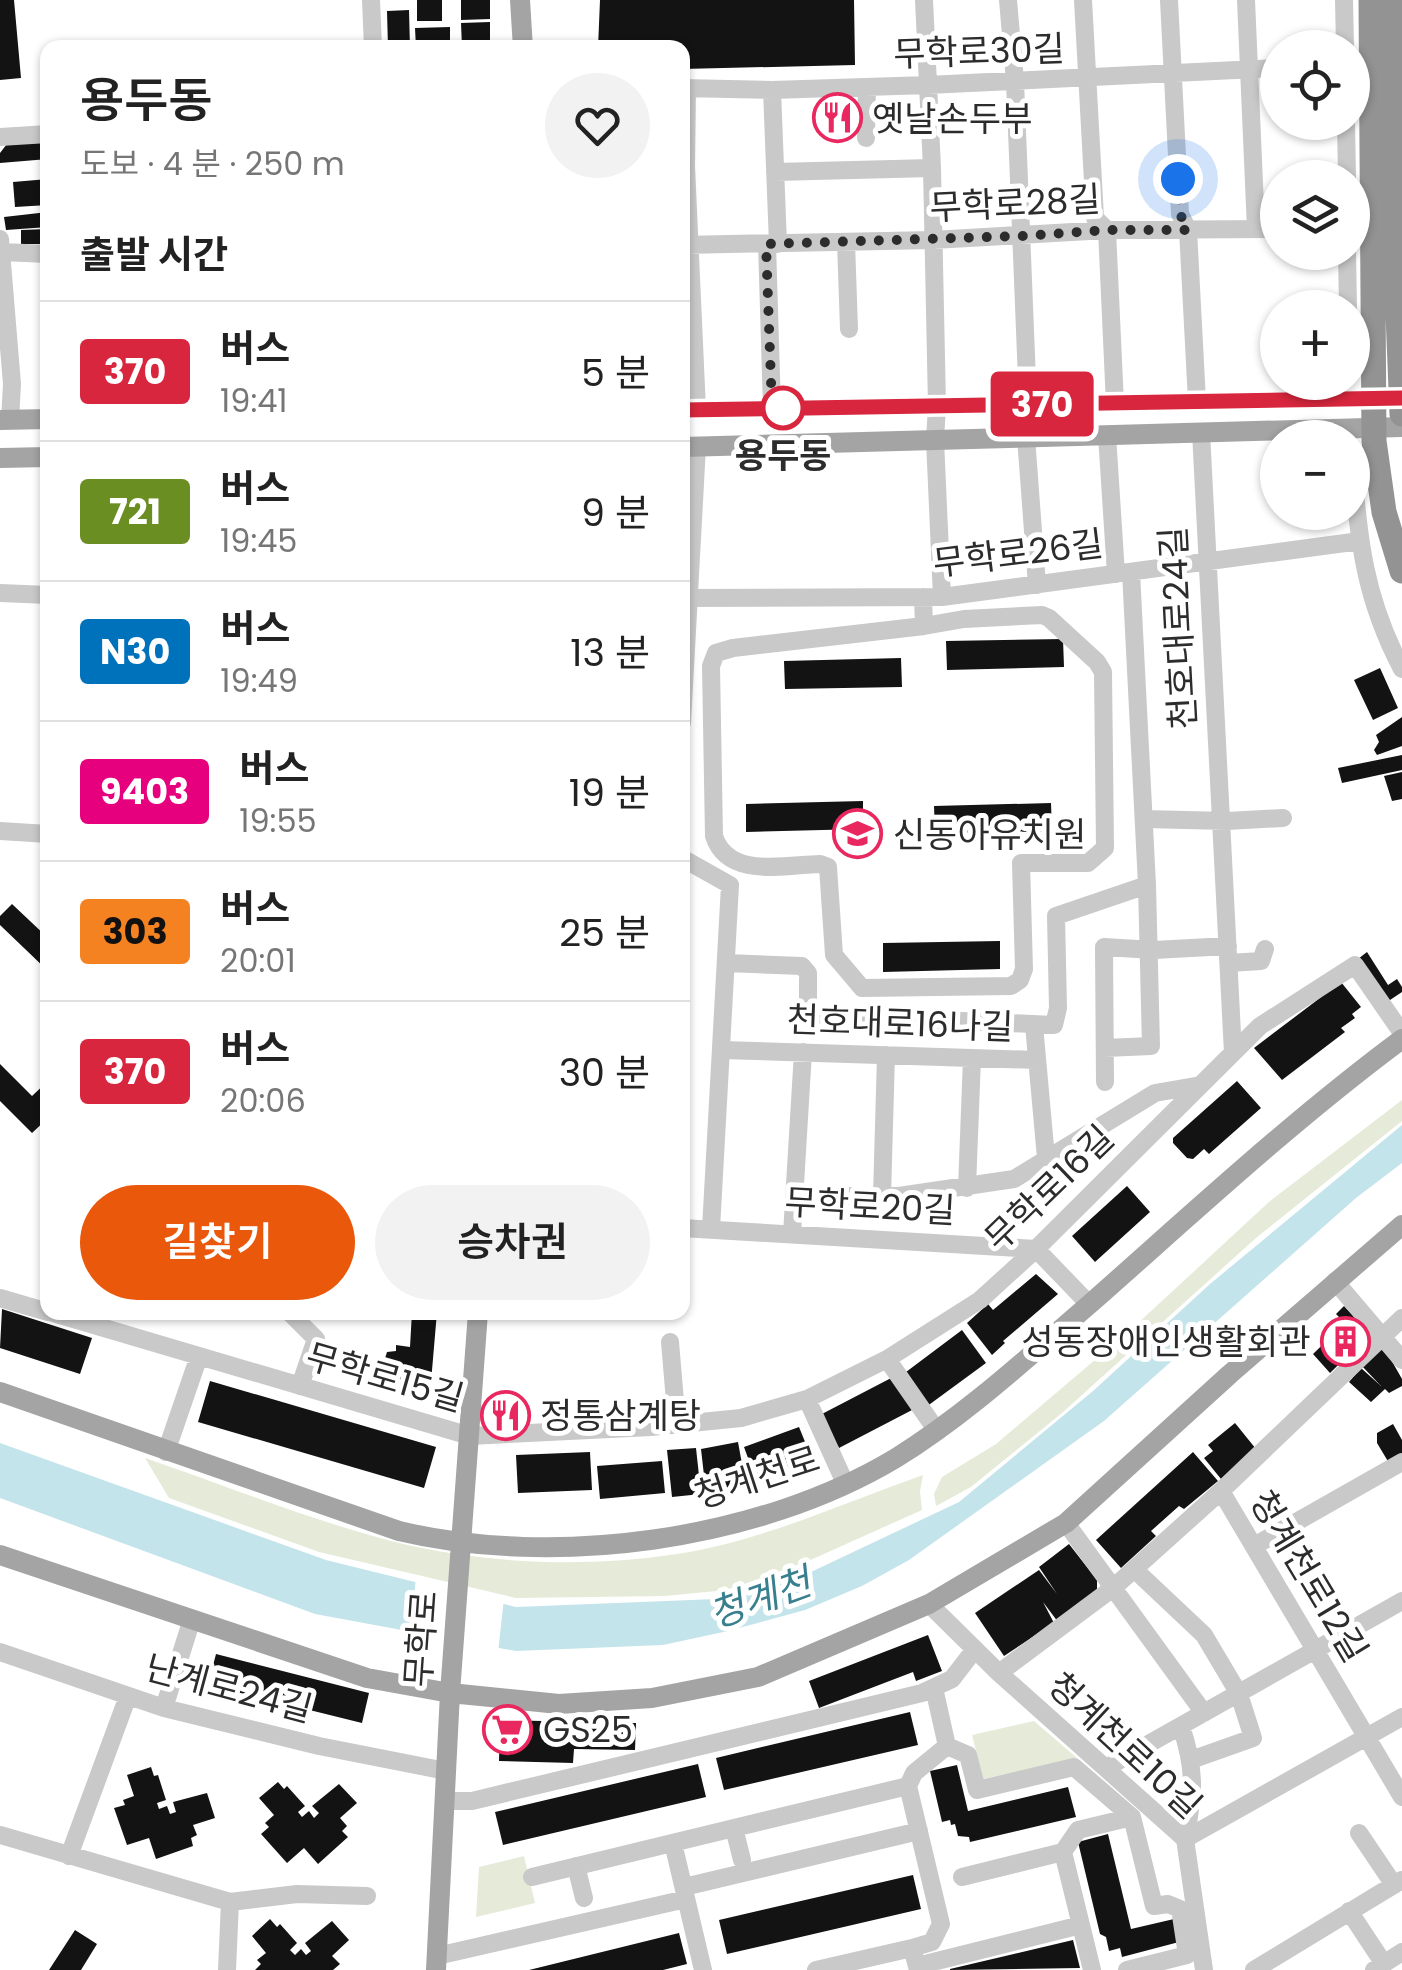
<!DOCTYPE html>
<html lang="ko">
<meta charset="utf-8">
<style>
body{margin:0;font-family:Poppins,"Noto Sans KR",sans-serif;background:#f2f2f2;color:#222;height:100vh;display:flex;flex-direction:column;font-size:38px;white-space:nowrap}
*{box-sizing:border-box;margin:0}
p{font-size:32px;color:#767676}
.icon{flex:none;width:55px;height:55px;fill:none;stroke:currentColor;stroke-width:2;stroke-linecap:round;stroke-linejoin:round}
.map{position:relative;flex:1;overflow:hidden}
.details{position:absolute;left:40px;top:40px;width:650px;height:1280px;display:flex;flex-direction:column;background:#fff;border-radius:20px;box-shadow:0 2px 8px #0004}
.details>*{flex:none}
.badge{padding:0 20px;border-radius:8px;font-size:35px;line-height:65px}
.buttons{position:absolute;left:1260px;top:30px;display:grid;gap:20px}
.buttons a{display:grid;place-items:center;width:110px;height:110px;border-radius:50%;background:#fff;box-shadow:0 2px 8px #0004;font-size:50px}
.you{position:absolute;width:50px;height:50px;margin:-25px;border:8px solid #fff;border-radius:50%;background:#1a73e8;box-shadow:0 0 0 15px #1a73e833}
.map>.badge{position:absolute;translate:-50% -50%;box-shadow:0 0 0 5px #fff}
h2{padding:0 40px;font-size:38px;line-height:90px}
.round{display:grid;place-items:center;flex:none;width:105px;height:105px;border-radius:52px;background:#f2f2f2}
.headline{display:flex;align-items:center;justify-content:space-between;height:170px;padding:0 40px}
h1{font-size:48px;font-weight:600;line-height:75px}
.cta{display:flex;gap:20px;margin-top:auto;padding:20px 40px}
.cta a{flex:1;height:115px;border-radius:60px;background:#ea580c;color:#fff;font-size:40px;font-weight:600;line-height:115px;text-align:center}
.cta a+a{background:#f2f2f2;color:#222}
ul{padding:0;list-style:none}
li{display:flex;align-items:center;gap:30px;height:140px;padding:0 40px;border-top:2px solid #e0e0e0}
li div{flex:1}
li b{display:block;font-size:38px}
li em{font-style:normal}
li .badge{min-width:110px;font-weight:700;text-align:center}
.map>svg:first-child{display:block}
.green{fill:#e6ebd9}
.water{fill:#c4e4eb}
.pier{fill:#fff}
.building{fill:#131313}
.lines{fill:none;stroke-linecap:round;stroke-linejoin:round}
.minor{stroke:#c9c9c9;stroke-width:18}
.major{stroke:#a4a4a4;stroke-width:20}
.highway-bridge{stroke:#939393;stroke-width:25}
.line-casing{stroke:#fff;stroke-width:22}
.line{stroke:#d7263d;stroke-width:15}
.walk{stroke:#2c2c2c;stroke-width:10;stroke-dasharray:0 18}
.stop-dot{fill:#fff;stroke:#d7263d;stroke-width:5}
.labels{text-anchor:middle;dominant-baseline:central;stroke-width:10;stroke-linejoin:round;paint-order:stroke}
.street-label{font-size:35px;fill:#2c2c2c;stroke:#fff}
.poi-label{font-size:35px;fill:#2c2c2c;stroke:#fff;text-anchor:start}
.stop-label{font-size:35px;font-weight:bold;fill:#2c2c2c;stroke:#fff}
.water-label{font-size:38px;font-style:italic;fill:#39808f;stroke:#fff}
</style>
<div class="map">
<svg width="1402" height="1970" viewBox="0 0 1402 1970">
<rect width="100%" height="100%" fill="#fff"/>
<path class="green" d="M1402,1100v21l-146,117 -194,175 -91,74 -35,19 -2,-12 8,-17 54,-33 140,-119 134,-124z
M145,1458c88,30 176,67 267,88 84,18 173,21 258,9 87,-12 171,-51 253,-80l-3,16 2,19 -136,61 -59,19 -62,6 -149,2 -197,-46 -150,-54z
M1034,1721l43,37 -94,21 -11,-44z
M524,1856l11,47 -59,14 3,-50z"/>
<path class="water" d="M1402,1125v38l-46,35 -252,223 -195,139 -47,26 -57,24 -77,21 -65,14 -147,6 -201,-37 -315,-116v-55l326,117 190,47 200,-8 78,-19 165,-78 134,-111 117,-107z"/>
<path class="pier" d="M416,1577l88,21 -6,55 -88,-16z"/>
<path class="building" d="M0,0h14l7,78 -21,2z
M417,0h25v21h-25z
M461,0h29v19l-29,1z
M600,0h254l1,65 -173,4v-21h-84z
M409,10l1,38h-22l-1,-37z
M490,22v26h-28l-1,-25z
M450,27v21h-34l-1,-20z
M48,138v21l-48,4v-10l10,-13z
M48,179v26l-33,2 -2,-25z
M48,212v15l-42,3 -2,-13z
M48,229v15h-27v-14z
M1063,639l1,28 -117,3 -1,-29z
M901,658l1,29 -117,2 -1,-28z
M1380,668l18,40 -25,12 -19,-40z
M1402,717v29l-25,9 -3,-5 5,-8 -3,-7z
M1402,755v15l-60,13 -4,-15z
M1402,772v27l-10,2 -8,-25z
M863,801v28l-117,3v-28z
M1051,803l1,28 -117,3 -1,-28z
M12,904l36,34v33l-48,-46v-9z
M1000,941v28l-117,3v-29z
M1367,952l21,33 9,-6 5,8v5l-15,10 -29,-43z
M1341,982l20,25 -9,7 3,4 -14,10 4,4 -63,48 -28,-32z
M0,1064l32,32 16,-15v37l-16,15 -32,-32z
M1237,1081l24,27 -52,46 -5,-5 -11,10 -6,-1 -14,-15v-5z
M1127,1186l23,26 -55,50 -23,-26z
M1036,1274l22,20 -55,47 2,2 -13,12 -25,-32 21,-19 5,6z
M1344,1306l11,12 10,21 -35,34 -17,-19 32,-31 -9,-9z
M2,1309l90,29 -12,36 -80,-26z
M412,1312h25l-6,70 -17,13 -37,-11 10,-32 9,-1v-6l14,2z
M962,1330l24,33 -60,44 -24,-32z
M1376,1349h9l17,30v7l-13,7 -4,-4 -14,13 -22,-20 12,-14 20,18 -20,-21z
M895,1376l19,33 -75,39 -19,-33z
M210,1381l226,66 -12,41 -226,-66z
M1235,1423l21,26 -35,30 -17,-21 9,-7 -5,-6z
M1393,1424l9,16v16l-13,7 -12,-20v-10z
M799,1427l13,32 -56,21 -12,-33z
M738,1442l8,44 -40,7 -5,-44z
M696,1448l5,46 -29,3 -5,-47z
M590,1452l2,38 -74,3 -2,-38z
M1193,1452l25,29 -34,28 -5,-3 -28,25 5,5 -35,32 -25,-28z
M662,1461l3,32 -65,6 -3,-33z
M1069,1544l28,36v15l-39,27 -15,-20 11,21 -50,33 -29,-43 64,-43 18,24 -18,-27z
M928,1635l14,36 -26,10 -3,-9 -94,36 -10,-27z
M216,1654l153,39 -7,30 -154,-38z
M910,1712l8,33 -194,45 -8,-32z
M500,1720l136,3 -1,27 -61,-1 -1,14 -74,-2z
M698,1764l8,33 -203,48 -8,-33z
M957,1765l11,46 100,-24 8,30 -106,25 -1,-5 -11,-1 -3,-12 -4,1 -1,-5 -8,2 -12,-51z
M151,1767l3,9 4,-1 8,25 -9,3 2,6 8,-3 3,8 6,-2 -3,-10 34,-9 8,25 -22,7 4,10 -6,3 2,8 -37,13 -7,-21 -22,7 -13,-37 11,-3 -2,-5 11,-4 -7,-21z
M278,1782l6,7 3,-3 18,20 -7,6 4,5 7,-6 5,7 5,-5 -7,-7 27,-22 18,19 -17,15 7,8 -5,5 6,6 -30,27 -14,-16 -17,15 -26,-29 8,-7 -4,-4 9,-8 -15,-17z
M1108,1834l23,95 43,-10 5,23 -57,15 -2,-9 -11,3 -3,-14 -6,-3 -22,-92z
M913,1875l8,34 -194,45 -8,-34z
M270,1919l7,8 3,-3 17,19 -7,7 5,5 6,-6 5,6 5,-4 -6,-8 27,-22 17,19 -17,16 8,8 -7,6h-78l6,-6 -4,-4 9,-7 -14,-17z
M75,1930l22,14 -16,26h-32z
M679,1933l8,31 -24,6h-134z
M1073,1940l7,28 -130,2v-1z"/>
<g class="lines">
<path class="minor" d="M371,0l2,48
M924,0l8,168 5,238 -2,34 7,157
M1008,0l7,81 13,324
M1083,0l12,218 12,12 8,174
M1169,0l11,214 8,16 9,171
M1246,0l10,229
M1344,0l1,48
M682,88l90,2 156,-5 350,-17
M687,88l-1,78 11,244
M772,90l6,154
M1346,122l1,56
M0,137l48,-3
M866,138l1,-51
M775,172l157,-4
M0,239l12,145 -2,36
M846,242l3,87
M767,244l5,164
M682,245l251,-5 174,-10 171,-1
M2,252l46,2
M1347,252l1,56
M1201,432l32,621
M1107,435l9,139
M1026,437l11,148
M1352,458c7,81 11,137 50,211
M0,593l48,2
M923,597l1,29 -191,22 -17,5 -5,13 3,170c14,43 70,29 106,28l8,3 6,88 28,33 149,-2 9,-6 4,-11 -3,-106h67l17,-15 -2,-176 -6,-10 -48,-44 -7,-3 -78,4 -40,7
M682,598l260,-1 418,-56
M682,723l15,-277
M1144,819l83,2 56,-3
M0,831l48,3
M682,858l48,27 -19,344
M727,963l75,3 6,7v41l246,11 4,-17 -2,-92 91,-31
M1229,963l32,-2 4,-12
M1034,1025l12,133
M1105,1048l46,-2 -4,-161 -16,-313
M722,1050l314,10
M1105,1082l-1,-135 50,3 74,-4
M967,1188l5,-130
M795,1196h104l115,-17 141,-86 46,-8
M882,1196l4,-141
M682,1228l354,21 53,55
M792,1234l11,-182
M1335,1281l67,79
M0,1298l48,14
M50,1312l420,124 181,-9 90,-9 66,-19 80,-40 93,-59 56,-51 224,-223 95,-61 47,68
M289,1312l27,27 -16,47
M670,1342l7,83
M887,1359l50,72
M807,1399l38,84
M166,1452l33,-96
M1221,1491l181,306
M1066,1523l138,190
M1254,1546l148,-84
M1134,1569l70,66 35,59 14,44 -62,22
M929,1604l70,69 186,166 19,131
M0,1652l164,56 155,38 127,25
M999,1673l114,-85 108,-97 181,-173
M934,1688l13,58 21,9 9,35 97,-23 58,50 22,89 14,-2 12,5 7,46 -60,15
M164,1708l28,-89
M1181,1726c15,45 13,68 4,113
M1106,1768l296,-167
M445,1801h27l450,-108 30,-14 23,-30
M734,1828l8,32
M1359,1833l35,52
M0,1835l230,67 67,-8 70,2
M1185,1839l217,-122
M673,1843l30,127
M69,1856l59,-160
M576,1866l8,32
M532,1877l376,-91
M962,1877l101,-25
M684,1887l235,-56
M1349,1911l35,53
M437,1956l249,-57
M917,1966l164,-41
M227,1970l3,-68
M816,1970l96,-22
M918,1970l-6,-22 20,-6 9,-18 -33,-138 6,-13 33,-27
M1092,1970l-29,-118 15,-22 54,-13
M1254,1970l148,-90
M1374,1970l28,-18"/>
<path class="major" d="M520,0l3,48
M682,410l720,-12
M0,420l48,-1
M682,447l720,-20
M0,458l48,-1
M0,1392l399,139c155,37 359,10 497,-73 71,-44 132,-101 195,-155 102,-90 202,-183 311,-264
M0,1555l367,123 83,15 109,11 93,-6 106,-21 171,-73 137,-81 164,-149 172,-149
M436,1970l14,-277 28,-381"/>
<path class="highway-bridge" d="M1371,0l3,441 10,71 18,59
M1391,0l4,239 7,175"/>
</g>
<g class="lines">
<defs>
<path id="line" d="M682,410l720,-12"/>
</defs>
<use href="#line" class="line-casing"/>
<use href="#line" class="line"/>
<path class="walk" d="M783,408h-11l-6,-164 256,-8 85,-6h81l-8,-16 -2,-35"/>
</g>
<defs>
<symbol id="restaurant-ring" viewBox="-11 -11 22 22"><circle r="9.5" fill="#fff" stroke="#e9285f" stroke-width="1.5"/><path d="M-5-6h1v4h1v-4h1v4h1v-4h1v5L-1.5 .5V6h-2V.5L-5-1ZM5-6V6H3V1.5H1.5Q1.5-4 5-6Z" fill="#e9285f"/></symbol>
<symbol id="school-ring" viewBox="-11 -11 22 22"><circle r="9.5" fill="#fff" stroke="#e9285f" stroke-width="1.5"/><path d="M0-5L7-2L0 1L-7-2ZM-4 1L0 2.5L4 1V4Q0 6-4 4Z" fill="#e9285f"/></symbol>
<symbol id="building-ring" viewBox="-11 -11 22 22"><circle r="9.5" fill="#fff" stroke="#e9285f" stroke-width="1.5"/><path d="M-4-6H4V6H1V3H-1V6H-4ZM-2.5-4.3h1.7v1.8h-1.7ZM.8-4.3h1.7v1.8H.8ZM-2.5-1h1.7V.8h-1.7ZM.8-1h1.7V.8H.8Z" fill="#e9285f"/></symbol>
<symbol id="supermarket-ring" viewBox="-11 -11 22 22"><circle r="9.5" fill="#fff" stroke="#e9285f" stroke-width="1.5"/><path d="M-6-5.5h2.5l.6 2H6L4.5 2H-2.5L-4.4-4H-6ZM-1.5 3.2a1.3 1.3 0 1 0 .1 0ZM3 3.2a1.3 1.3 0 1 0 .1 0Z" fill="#e9285f"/></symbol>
</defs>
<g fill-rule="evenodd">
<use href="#restaurant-ring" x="810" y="90" width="55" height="55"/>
<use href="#school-ring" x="830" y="806" width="55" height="55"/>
<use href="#building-ring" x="1318" y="1314" width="55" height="55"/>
<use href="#restaurant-ring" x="478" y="1388" width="55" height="55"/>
<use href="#supermarket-ring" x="480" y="1702" width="55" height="55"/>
</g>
<circle class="stop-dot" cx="783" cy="408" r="20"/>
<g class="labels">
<g class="street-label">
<text transform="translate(979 51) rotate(-2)">무학로30길</text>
<text transform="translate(1015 203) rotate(-3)">무학로28길</text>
<text transform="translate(1018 553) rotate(-7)">무학로26길</text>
<text transform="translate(1178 628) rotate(-93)">천호대로24길</text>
<text transform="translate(900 1023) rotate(2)">천호대로16나길</text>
<text transform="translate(1049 1188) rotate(-44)">무학로16길</text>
<text transform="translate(870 1206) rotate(3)">무학로20길</text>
<text transform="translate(385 1377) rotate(16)">무학로15길</text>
<text transform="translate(757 1477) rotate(-18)">청계천로</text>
<text transform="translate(1309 1576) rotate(59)">청계천로12길</text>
<text transform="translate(421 1639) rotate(-86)">무학로</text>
<text transform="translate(229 1688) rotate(15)">난계로24길</text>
<text transform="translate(1125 1745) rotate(43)">청계천로10길</text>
</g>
<g class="poi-label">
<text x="872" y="118">옛날손두부</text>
<text x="893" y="834">신동아유치원</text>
<text x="1311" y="1341" text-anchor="end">성동장애인생활회관</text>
<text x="540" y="1415">정통삼계탕</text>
<text x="543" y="1729">GS25</text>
</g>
<g class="stop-label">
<text x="783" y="455">용두동</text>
</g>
<g class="water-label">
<text transform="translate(760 1598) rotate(-20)">청계천</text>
</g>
</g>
</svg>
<div class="buttons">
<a><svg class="icon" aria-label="locate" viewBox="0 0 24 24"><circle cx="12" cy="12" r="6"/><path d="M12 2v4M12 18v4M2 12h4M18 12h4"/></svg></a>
<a><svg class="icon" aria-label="layers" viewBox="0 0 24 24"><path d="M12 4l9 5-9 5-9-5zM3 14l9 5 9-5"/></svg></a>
<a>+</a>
<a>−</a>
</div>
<div class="you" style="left:1178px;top:179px"></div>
<b class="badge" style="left:1042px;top:404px;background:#d7263d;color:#fff">370</b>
<section class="details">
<div class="headline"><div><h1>용두동</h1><p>도보 · 4 분 · 250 m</p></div><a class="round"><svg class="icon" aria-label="heart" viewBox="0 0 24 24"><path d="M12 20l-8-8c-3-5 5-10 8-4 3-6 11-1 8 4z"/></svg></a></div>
<h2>출발 시간</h2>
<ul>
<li><span class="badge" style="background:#d7263d;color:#fff">370</span><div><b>버스</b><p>19:41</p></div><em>5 분</em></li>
<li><span class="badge" style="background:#6b8e23;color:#fff">721</span><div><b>버스</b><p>19:45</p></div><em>9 분</em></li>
<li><span class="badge" style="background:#0072bc;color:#fff">N30</span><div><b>버스</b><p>19:49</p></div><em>13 분</em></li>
<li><span class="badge" style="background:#e6007e;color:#fff">9403</span><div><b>버스</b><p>19:55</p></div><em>19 분</em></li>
<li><span class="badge" style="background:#f58220;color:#111">303</span><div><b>버스</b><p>20:01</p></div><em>25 분</em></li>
<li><span class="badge" style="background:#d7263d;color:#fff">370</span><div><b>버스</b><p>20:06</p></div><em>30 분</em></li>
</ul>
<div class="cta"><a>길찾기</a><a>승차권</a></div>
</section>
</div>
